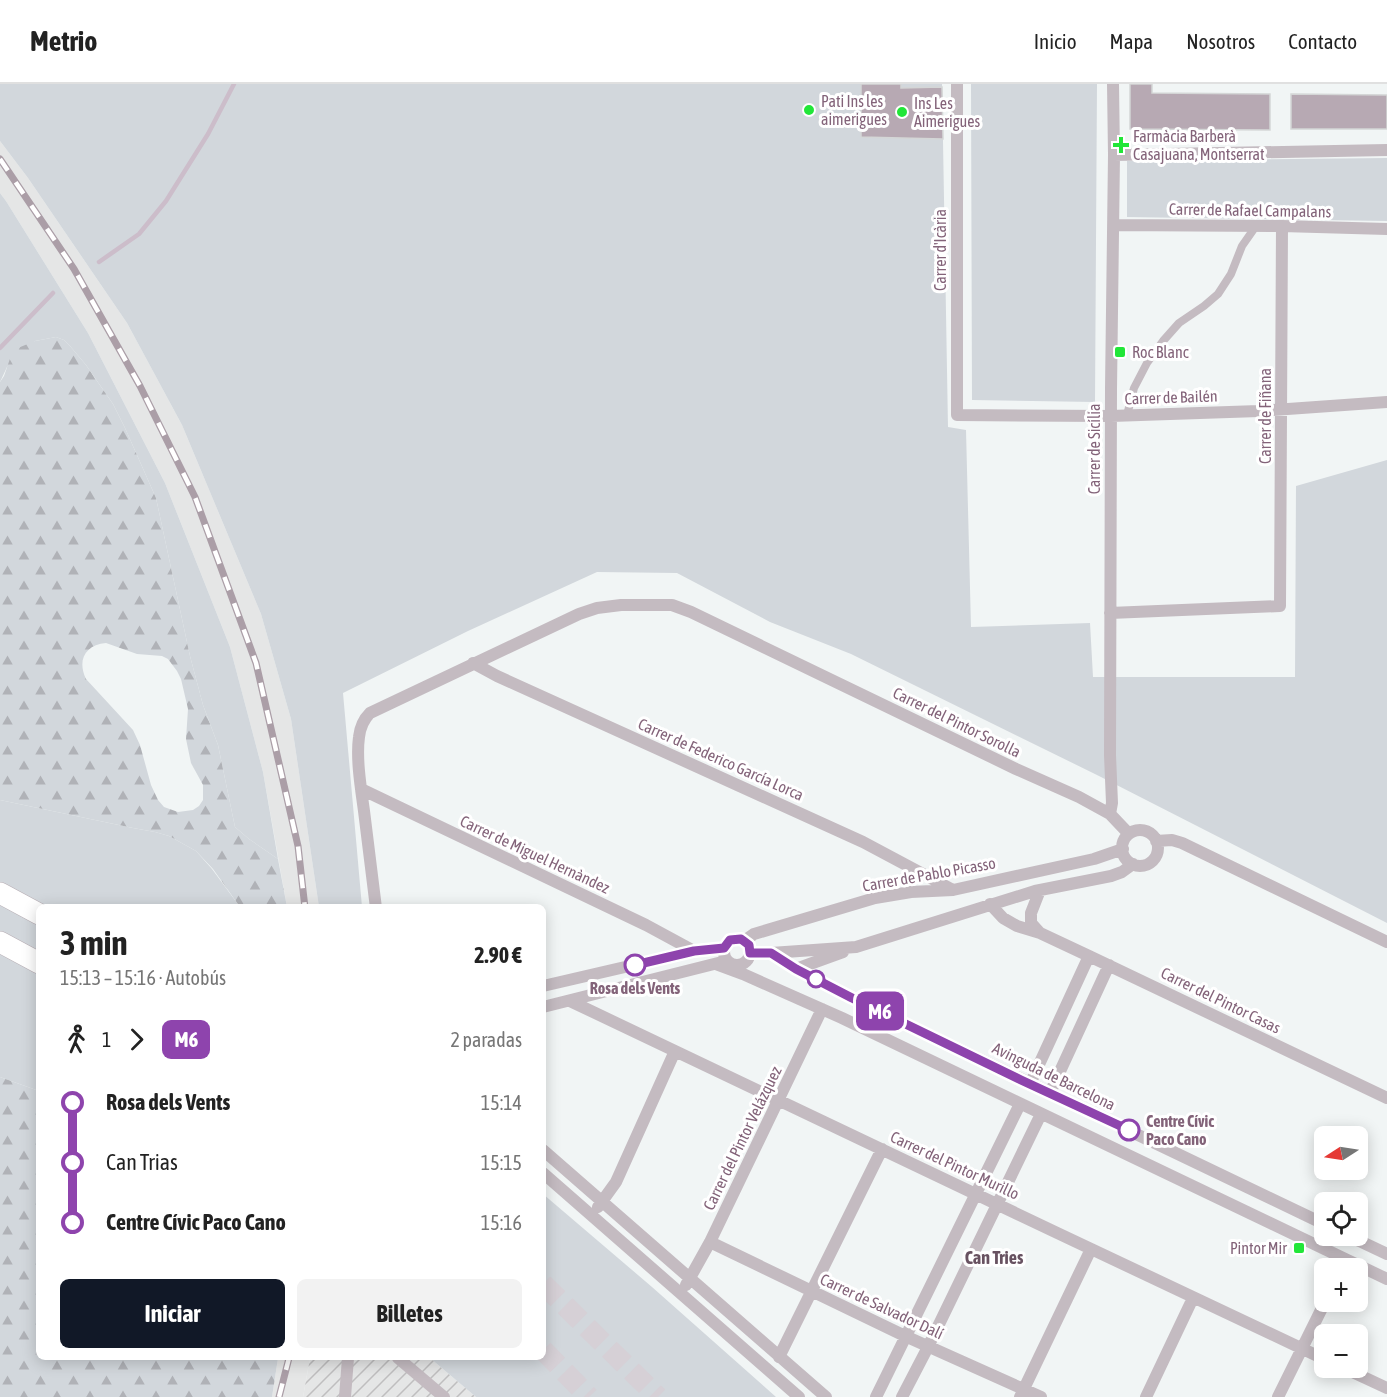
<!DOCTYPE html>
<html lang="es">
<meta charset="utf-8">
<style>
body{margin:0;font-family:"Asap Condensed",sans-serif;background:#f2f2f2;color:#222;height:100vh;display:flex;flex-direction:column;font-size:22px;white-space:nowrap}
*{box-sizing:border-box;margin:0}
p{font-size:20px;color:#767676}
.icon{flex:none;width:33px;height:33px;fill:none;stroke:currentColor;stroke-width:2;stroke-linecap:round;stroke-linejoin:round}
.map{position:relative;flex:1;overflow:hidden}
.drawer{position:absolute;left:36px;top:820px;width:510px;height:456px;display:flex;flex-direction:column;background:#fff;border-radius:9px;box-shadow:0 3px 15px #0003}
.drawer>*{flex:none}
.badge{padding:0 12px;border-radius:9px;font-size:21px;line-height:39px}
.needle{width:39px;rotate:258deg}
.tools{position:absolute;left:1314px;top:1042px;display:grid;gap:12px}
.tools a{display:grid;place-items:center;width:54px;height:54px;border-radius:9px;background:#fff;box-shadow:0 3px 15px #0003;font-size:30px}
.map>.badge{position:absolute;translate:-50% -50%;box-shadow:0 0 0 3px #fff}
.legs{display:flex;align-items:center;gap:9px;height:66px;padding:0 24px;font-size:20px}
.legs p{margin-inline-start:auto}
.headline{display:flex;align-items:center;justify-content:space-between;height:102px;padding:0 24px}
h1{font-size:33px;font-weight:700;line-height:45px}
.button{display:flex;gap:12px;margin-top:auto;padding:12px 24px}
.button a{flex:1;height:69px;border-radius:9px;background:#111827;color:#fff;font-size:24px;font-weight:700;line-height:69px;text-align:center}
.button a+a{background:#f2f2f2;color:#222}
ul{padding:0 24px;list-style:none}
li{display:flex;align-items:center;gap:21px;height:60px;font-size:22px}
li i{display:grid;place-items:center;width:9px;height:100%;margin:0 8px;background:currentColor}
li i::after{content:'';width:15px;height:15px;margin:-8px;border:4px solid;border-radius:50%;background:#fff}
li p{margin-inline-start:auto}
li:first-child i{background:linear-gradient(#0000 50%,currentColor 0)}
li:last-child i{background:linear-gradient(currentColor 50%,#0000 0)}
header{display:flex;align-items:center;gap:36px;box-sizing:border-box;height:84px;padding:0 30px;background:#fff;border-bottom:2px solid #e0e0e0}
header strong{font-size:28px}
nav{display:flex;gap:33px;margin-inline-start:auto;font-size:21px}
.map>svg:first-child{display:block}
.built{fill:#e5e6e6}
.industrial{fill:url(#industrial-furrows)}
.green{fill:#d2d7dc}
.forest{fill:url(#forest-firs);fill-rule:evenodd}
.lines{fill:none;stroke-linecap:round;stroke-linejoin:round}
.stream{stroke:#ccbdca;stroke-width:4.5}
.building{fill:#b7a9b3;stroke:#d4d6d6;stroke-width:1.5}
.motorway-tunnel{stroke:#d6d0d6;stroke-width:21;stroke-dasharray:21 10;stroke-linecap:butt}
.motorway-casing{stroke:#b7aeb4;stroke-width:22}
.pedestrian{stroke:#c4bbc1;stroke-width:8}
.minor{stroke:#c4bbc1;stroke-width:12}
.motorway{stroke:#fff;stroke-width:21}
.rail-casing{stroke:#ab9ea7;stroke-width:7}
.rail{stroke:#fff;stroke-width:4.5;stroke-dasharray:14;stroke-linecap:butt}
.line-1-casing{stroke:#fff;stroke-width:14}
.line-1{stroke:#8e44ad;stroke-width:9}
.poi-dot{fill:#21e638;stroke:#fff;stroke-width:2}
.stop-1-dot{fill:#fff;stroke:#8e44ad;stroke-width:3}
.labels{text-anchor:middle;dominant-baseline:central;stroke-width:6;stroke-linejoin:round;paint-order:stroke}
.poi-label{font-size:16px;fill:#836379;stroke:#fff;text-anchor:start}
.street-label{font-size:16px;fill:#836379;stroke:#fff}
.stop-label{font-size:16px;font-weight:bold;fill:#836379;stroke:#fff}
.neighbourhood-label{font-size:18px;font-weight:bold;fill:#685261;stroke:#fff}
</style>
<header>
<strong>Metrio</strong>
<nav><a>Inicio</a><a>Mapa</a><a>Nosotros</a><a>Contacto</a></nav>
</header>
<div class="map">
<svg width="1387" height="1313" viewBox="0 0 1387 1313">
<defs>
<pattern id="industrial-furrows" width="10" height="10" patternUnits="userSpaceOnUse" patternTransform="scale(1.5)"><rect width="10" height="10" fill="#e5e6e6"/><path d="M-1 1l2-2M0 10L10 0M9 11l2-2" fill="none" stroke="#bfbebf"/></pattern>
<pattern id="forest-firs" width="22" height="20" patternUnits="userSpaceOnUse" patternTransform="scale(1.5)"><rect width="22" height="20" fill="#d2d7dc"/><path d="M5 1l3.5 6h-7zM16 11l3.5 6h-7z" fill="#b0b2b7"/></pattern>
</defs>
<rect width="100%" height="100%" fill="#f1f5f5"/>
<path class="built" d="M0,57l28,37 99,145 55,102 79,189 30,105 28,188h-32l-24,-135 -33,-125 -65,-164 -77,-150 -82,-132 -6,-8z
M278,1274h32l-7,39h-31z"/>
<path class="industrial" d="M310,1274h120l46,39h-173z"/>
<path class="green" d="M0,0h942l6,343 18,3 5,197 119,-4 3,54h202l1,-191 91,-26v463l-288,-147 -248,-122 -81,-32 -93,-49 -80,-1 -129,59 -125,62 19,214h-43l-28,-188 -30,-105 -79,-189 -55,-102 -99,-145 -28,-37z
M971,0h126l-2,318 -123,-2z
M1387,74v63l-260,-4v-56z
M0,109l6,8 82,132 77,150 65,164 33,125 15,87 -29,-20 -14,-12 -17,-82 -15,-40 -13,-49 -34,-158 -31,-70 -12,-24 -27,-39 -16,-19 -6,-6 -8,-3 -21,4 -28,26 -7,15z
M0,716l133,28 22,4 14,4 27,15 16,18 28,38 -201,1v183l-39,-14z
M543,1110l109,93 124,110h-300l-46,-39h113z"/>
<path class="forest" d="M56,253l8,3 6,6 16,19 27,39 12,24 31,70 34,158 13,49 15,40 17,82 14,12 29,20 9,48h-47l-27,-38 -17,-18 -27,-15 -14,-4 -22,-4 -133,-28v-418l4,-6 9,-26 22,-9zM106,559l31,11 25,2 6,3 9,12 4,8 7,30 -2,30 5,24 12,22v15l-4,6 -6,4 -15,2 -14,-5 -6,-7 -7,-15 -11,-40 -7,-15 -47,-51c-9,-19 -1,-34 20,-36z
M0,993l39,14v267h239l-6,39h-272z"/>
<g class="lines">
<path class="stream" d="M99,178l40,-28 27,-33 42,-67 26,-50
M0,264l53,-55"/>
</g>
<path class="building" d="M861,0h40v4l41,-1 1,52 -82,-2z
M1130,0h22v9l118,1v36l-140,-1z
M1291,10l96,1v34h-96z"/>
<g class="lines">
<path class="motorway-tunnel" d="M543,1200l115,113
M543,1266l46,47"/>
<defs>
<path id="motorway" d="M0,809l39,21
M0,858l39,21"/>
</defs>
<use href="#motorway" class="motorway-casing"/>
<path class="pedestrian" d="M1127,331l7,-27 13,-25 16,-22 16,-18 25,-17 14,-12 13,-20 11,-28 14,-20"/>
<path class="minor" d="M957,0v331l154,1 148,-5 128,-9
M1114,71l273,-5
M1113,141l169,1 105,3
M1110,529l170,-7 2,-380
M473,579l24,13 366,166 90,48
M361,705l285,136 48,26
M1110,730l2,-11 -2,-48 1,-366 3,-234 -1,-71
M1122 764a18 18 0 1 1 36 0a18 18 0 1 1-36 0Z
M1156,757l16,-1 10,3 205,99
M990,820l13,14 14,8 23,7 49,23 298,142
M376,824c-4,-33 -8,-65 -12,-97 -3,-22 -8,-52 -5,-74 1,-9 4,-17 11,-24l209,-99 18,-6 24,-3h51l19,7 325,157 63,28 31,17 19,20
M1040,849l-9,-10v-10l9,-23
M724 868a13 13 0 1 1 26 0a13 13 0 1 1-26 0Z
M744,857l10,-7 121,-36 36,-6 42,-2 141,-31 29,-10
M751,869h20l85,-6 179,-56 76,-15 11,-4 11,-8
M771,869l25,16 56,29 472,226
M716,880l27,10 99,44 545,261
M796,885l47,-17
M543,902l151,-35 30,-3
M570,917c252,119 502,240 754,358
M543,923l179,-45
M1030,1000l59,-128
M1050,1009l59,-128
M543,1066l283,247
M543,1089l256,224
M598,1123l18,-25 59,-131
M1349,1152l38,18
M710,1158l195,94 136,61
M686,1201l24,-43 112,-233
M779,1273l103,-208
M398,1274l46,39
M1344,1284l43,20
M345,1313l3,-39
M876,1313l144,-293
M902,1313l26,-50 113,-233
M1020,1313l71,-148
M1146,1313l47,-99
M1278,1313l47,-95"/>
<use href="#motorway" class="motorway"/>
<defs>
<path id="rail" d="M0,75l74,110 66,117 55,111 61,166 42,183 7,62
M279,1313l10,-39"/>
</defs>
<use href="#rail" class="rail-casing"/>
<use href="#rail" class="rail"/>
</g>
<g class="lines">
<defs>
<path id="line-1" d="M635,881l59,-14 30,-3 6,-8 11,-1 8,6 1,8h21l25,16 56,29 169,82 108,50"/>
</defs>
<use href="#line-1" class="line-1-casing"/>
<use href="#line-1" class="line-1"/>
</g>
<g class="poi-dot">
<circle cx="809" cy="26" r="6"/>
<circle cx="902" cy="28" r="6"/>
<path d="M1118 52h6v6h6v6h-6v6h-6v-6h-6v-6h6z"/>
<rect x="1114" y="262" width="12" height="12" rx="3"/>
<rect x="1293" y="1158" width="12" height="12" rx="3"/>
</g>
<g class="stop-1-dot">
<circle cx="635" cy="881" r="10"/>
<circle cx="816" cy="895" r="8"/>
<circle cx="1129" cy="1046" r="10"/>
</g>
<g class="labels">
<g class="poi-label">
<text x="821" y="17">Pati Ins les<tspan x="821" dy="18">aimerigues</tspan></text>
<text x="914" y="19">Ins Les<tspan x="914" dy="18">Aimerigues</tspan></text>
<text x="1133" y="52">Farmàcia Barberà<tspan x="1133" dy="18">Casajuana, Montserrat</tspan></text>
<text x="1132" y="268">Roc Blanc</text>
<text x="1287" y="1164" text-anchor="end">Pintor Mir</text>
</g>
<g class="street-label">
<text transform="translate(1250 126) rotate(1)">Carrer de Rafael Campalans</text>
<text transform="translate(940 166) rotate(-90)">Carrer d'Icària</text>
<text transform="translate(1171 313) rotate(-2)">Carrer de Bailén</text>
<text transform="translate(1265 332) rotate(-90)">Carrer de Fiñana</text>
<text transform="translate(1094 365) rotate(-90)">Carrer de Sicília</text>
<text transform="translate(957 638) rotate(26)">Carrer del Pintor Sorolla</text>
<text transform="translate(721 675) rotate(24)">Carrer de Federico García Lorca</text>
<text transform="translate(535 770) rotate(25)">Carrer de Miguel Hernàndez</text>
<text transform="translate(929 790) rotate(-10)">Carrer de Pablo Picasso</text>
<text transform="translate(1221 916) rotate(26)">Carrer del Pintor Casas</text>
<text transform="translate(1054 992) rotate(26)">Avinguda de Barcelona</text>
<text transform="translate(742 1054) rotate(-64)">Carrer del Pintor Velázquez</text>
<text transform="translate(955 1081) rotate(25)">Carrer del Pintor Murillo</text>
<text transform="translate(882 1222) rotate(25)">Carrer de Salvador Dalí</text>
</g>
<g class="stop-label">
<text x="635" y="904">Rosa dels Vents</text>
<text x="1146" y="1037" text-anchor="start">Centre Cívic<tspan x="1146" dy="18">Paco Cano</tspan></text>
</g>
<g class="neighbourhood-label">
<text x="994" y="1173">Can Tries</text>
</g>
</g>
</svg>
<div class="tools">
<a><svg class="needle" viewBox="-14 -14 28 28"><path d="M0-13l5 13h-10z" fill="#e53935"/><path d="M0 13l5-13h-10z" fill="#767676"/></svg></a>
<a><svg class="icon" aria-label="locate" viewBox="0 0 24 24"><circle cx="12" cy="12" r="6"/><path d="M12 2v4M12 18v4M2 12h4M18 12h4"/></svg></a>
<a>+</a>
<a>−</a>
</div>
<b class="badge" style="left:880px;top:927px;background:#8e44ad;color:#fff">M6</b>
<section class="drawer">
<div class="headline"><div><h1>3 min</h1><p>15:13 – 15:16 · Autobús</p></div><b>2.90 €</b></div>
<div class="legs"><svg class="icon" aria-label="walk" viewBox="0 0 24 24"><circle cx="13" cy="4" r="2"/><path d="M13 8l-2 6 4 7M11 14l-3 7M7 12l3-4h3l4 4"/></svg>1<svg class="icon" aria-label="forward" viewBox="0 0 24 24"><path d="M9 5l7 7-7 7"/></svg><b class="badge" style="background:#8e44ad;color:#fff">M6</b><p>2 paradas</p></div>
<ul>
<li><i style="color:#8e44ad"></i><b>Rosa dels Vents</b><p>15:14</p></li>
<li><i style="color:#8e44ad"></i><span>Can Trias</span><p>15:15</p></li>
<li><i style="color:#8e44ad"></i><b>Centre Cívic Paco Cano</b><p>15:16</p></li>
</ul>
<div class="button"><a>Iniciar</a><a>Billetes</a></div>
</section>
</div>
